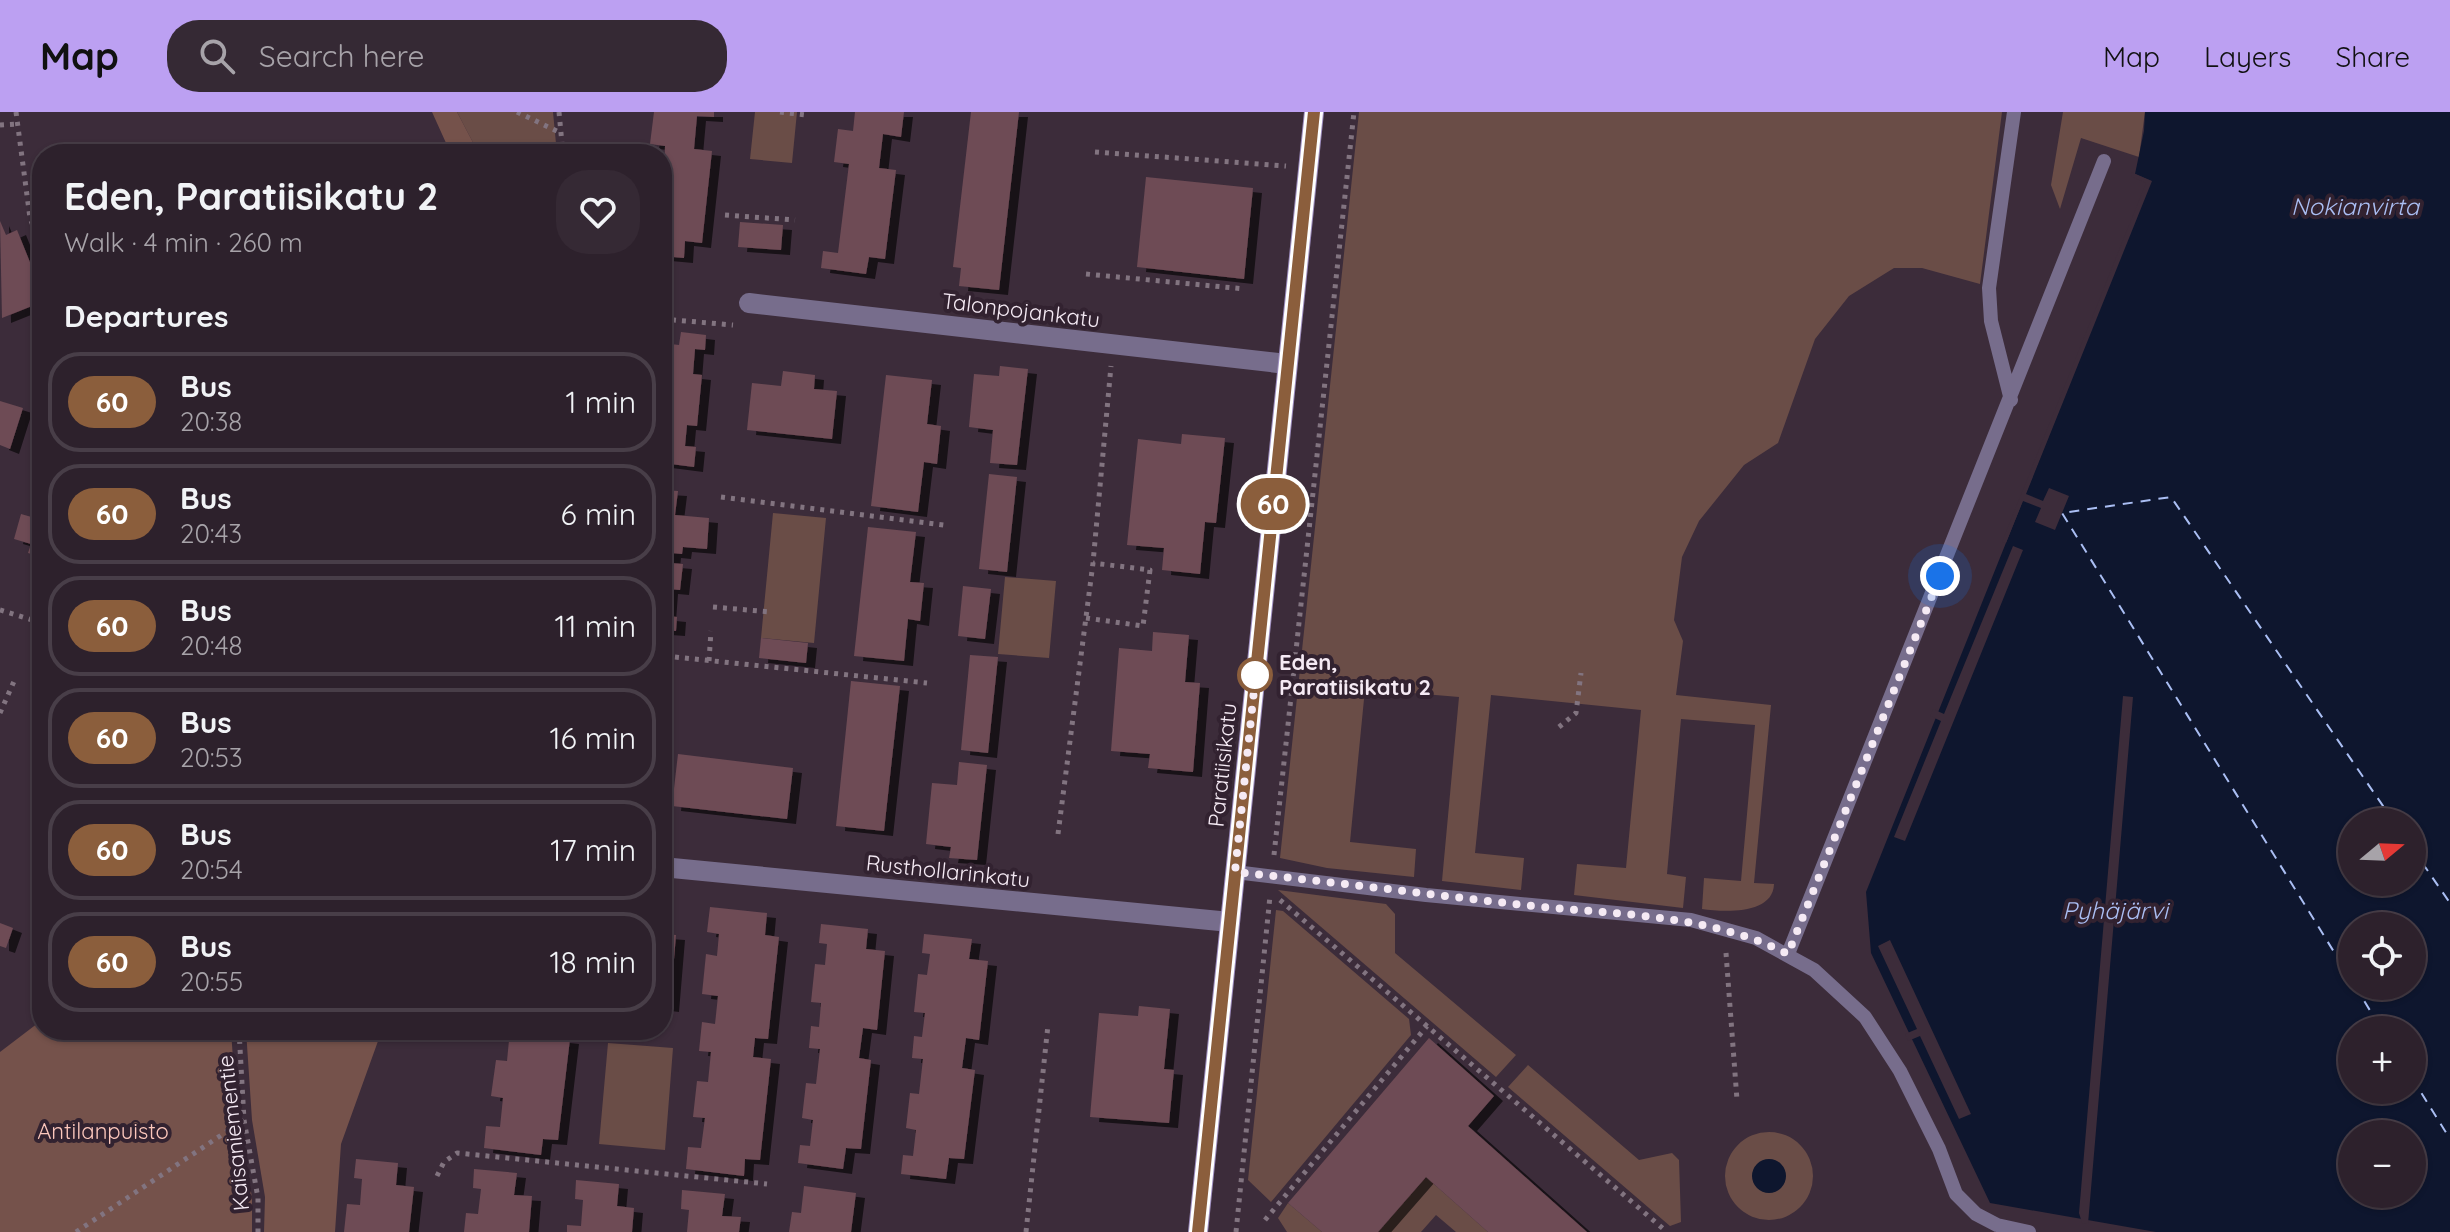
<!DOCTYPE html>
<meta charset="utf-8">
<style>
body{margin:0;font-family:Quicksand,sans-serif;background:#352934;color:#f1f3f6;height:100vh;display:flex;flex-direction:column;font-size:30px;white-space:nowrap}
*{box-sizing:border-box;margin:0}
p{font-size:26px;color:#a7a3a9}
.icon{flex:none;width:44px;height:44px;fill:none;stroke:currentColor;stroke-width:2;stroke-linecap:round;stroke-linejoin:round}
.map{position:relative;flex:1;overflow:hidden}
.panel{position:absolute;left:32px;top:32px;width:640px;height:896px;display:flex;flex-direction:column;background:#2d212c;border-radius:32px;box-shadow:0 2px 6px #0004,0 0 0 2px #483e48}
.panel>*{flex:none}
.badge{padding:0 16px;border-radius:26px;font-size:28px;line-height:52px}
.needle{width:52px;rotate:71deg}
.controls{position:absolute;left:2338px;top:696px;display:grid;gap:16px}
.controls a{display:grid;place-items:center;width:88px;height:88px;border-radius:50%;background:#2d212c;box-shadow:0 2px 6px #0004,0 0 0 2px #483e48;font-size:40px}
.you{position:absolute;width:40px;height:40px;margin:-20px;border:6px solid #fff;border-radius:50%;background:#1a73e8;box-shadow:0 0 0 12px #1a73e833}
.map>.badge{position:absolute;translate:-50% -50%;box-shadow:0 0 0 4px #fff}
h2{padding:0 32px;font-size:30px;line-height:72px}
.round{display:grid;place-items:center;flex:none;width:84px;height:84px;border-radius:32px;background:#352934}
.summary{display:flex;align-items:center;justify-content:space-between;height:136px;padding:0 32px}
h1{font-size:38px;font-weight:700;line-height:60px}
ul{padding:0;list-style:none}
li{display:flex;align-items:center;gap:24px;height:100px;margin:0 16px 12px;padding:0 16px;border:4px solid #483e48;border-radius:32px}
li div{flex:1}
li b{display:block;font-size:30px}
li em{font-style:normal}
li .badge{min-width:88px;font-weight:700;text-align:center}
header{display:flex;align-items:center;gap:48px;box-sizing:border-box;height:112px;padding:0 40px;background:#bca0f2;color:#111}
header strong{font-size:38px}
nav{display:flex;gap:44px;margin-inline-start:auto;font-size:28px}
.search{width:560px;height:72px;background:#352934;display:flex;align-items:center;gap:20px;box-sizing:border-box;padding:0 28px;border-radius:32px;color:#a7a3a9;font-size:30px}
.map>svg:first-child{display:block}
.green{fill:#6a4d47}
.forest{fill:#75524b}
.water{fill:#0e162e;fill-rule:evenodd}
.pier{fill:#3c2c3a}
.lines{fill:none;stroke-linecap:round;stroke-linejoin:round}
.ferry{stroke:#aabef3;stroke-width:2;stroke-dasharray:10 8;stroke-linecap:butt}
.building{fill:#6e4b55;filter:url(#shadow)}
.path{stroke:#827480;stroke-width:5;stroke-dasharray:4 6;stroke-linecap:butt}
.lane{stroke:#776d8c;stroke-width:14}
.street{stroke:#776d8c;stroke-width:20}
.secondary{stroke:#9e8ebf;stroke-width:20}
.line-casing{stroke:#fff;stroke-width:18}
.line{stroke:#8b5e3c;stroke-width:12}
.walk{stroke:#f5eaf4;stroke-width:8;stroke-dasharray:0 14.4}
.stop-dot{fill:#fff;stroke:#8b5e3c;stroke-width:4}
.labels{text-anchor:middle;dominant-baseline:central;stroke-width:8;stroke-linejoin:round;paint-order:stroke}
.street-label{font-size:22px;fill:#f5eaf4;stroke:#322230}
.stop-label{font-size:22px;font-weight:bold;fill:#f5eaf4;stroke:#322230;text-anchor:start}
.park-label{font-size:22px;fill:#fcc7bc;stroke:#322230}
.water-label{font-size:24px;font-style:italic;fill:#aabef3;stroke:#322230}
</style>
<header>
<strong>Map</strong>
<div class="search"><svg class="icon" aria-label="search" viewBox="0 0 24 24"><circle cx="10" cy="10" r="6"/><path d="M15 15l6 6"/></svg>Search here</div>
<nav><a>Map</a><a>Layers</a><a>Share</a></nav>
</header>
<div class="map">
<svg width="2450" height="1120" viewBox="0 0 2450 1120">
<defs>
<filter id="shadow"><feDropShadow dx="9" dy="5" stdDeviation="0" flood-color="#0009"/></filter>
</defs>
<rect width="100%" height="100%" fill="#3c2c3a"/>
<path class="green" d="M457,0h96l4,42h-78z
M755,0h42l-5,51 -42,-4z
M1359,0h643l-22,172 -58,-16h-28l-45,28 -34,43 -37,104 -34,22 -45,56 -17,36 -8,63 9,21 -7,54 95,10 -17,178 20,1c-1,31 -50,28 -72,25l2,-31 37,3 14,-156 -74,-6 -14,155 19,3 -3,31 -109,-13 3,-31 49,4 15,-158 -150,-15 -16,158 49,5 -3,32 -79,-9 17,-184 -94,-8 -15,153 66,7 -2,28 -87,-9 -47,-10z
M2063,0h82l-6,45 -58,-19 -21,71 -9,-24z
M773,401l53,5 -12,125 -53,-5z
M1005,465l51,4 -7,77 -51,-4z
M1278,778l108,14 9,10v39l121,102 -20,22z
M1276,798l7,1 126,108 2,16 -140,167 -23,-22z
M608,931l65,5 -8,102 -66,-6z
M1528,953l111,95 33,-7 7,7 2,62 -11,4 -162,-139z
M1725 1064a44 44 0 1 1 88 0a44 44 0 1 1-88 0Z
M1426,1065l62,55h-32l-20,-17 -15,17h-43z
M1288,1091l34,29h-35l-9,-14z"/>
<path class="forest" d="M432,0h25l22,42h-28z
M42,908v10h189l6,89 15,78v35h-252v-180z
M246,918h136l-41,114 -6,88h-71l1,-35 -13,-77z"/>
<path class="water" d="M2145,0h305v1120h-294l-166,-29 -119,-250 -5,-61 285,-711 -16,-7 9,-43zM2352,710h60v60h-60zM2352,814h60v60h-60zM2352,918h60v60h-60zM2352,1022h60v60h-60z
M1752 1064a17 17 0 1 1 34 0a17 17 0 1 1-34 0Z"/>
<path class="pier" d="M2131,60l21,9 -126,313 17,7 6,-13 20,8 -14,34 -20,-8 6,-14 -18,-7 -17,42 -4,-1 144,-359 -14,-6z
M2013,434l10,4 -118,291 -11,-4 47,-116 -11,-5 3,-7 11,5z
M2123,584l10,1 -45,527 -6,-1 -3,-10z
M1890,828l81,174 -12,5 -39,-83 -12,5 -3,-7 12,-5 -39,-83z"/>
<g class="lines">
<path class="ferry" d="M2412,736l38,55
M2352,869l-290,-468 109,-16 223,325
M2355,874l27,44
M2412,966l38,61"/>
</g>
<path class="building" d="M654,0h60v5l-17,-1 -3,33 18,2 -10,92 -17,-2 -1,17 -22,-2 3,-110 -15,-2z
M855,0h49l-3,25 -18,-3 -4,34 17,2 -11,89 -16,-2 -3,17 -45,-6 2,-17 15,2 11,-89 -15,-2 4,-33 15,2z
M971,0h48l-20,178 -40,-4 2,-18 -8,-1z
M1146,65l107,11 -9,91 -107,-12z
M0,109l6,14 11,-5 25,62v10l-40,16z
M740,110l43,3 -2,25 -43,-3z
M681,220l25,3 -1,15 -10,-1 -2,25 9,1 -5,51 -10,-1 -2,21 11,1 -2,20 -31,-4 -1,-120 17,2z
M1000,254l28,3 -11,96 -27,-2 3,-33 -24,-3 5,-53 25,2z
M783,259l32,4 -1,14 23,2 -5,48 -85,-9 5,-47 29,3z
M886,263l46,5 -5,44 14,2 -4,38 -13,-2 -6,50 -47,-6z
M0,289l23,7 -13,41 -10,-4z
M1182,322l43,4 -9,85 -11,-1 -5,52 -38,-4 2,-22 -37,-3 11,-106 43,5z
M989,362l28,3 -10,95 -28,-3z
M662,378l16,1 -3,24 34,3 -2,31 -24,-2 -1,7 -10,-1 -1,10 12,1 -3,26 -11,-1 -2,27 10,1 -1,14 -14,-1z
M21,402l21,6v37l-14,-4 3,-9 -17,-5z
M868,415l48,5 -6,50 14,1 -4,38 -12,-2 -4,42 -50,-5z
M963,474l28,3 -6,50 -27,-3z
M1153,520l36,3 -4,47 15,1 -7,89 -45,-4 2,-14 -39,-3 8,-103 33,3z
M761,526l47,5 -2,20 -47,-5z
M970,543l28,2 -10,96 -27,-3z
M851,569l49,5 -16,145 -48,-5z
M678,642l115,14 -6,51 -115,-13z
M959,650l28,3 -10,95 -28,-2 2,-11 -25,-3 6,-61 25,2z
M41,712h1v34l-11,-4z
M710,795l57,6 -2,22 14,2 -11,102 -13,-1 -2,19 18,2 -11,101 -15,-1 -1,17 -58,-7 2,-22 13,1 4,-30 -12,-1 4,-36 11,1 3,-30 -12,-1 3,-29 13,2 3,-28 -16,-2 4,-40 11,2 2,-22 -12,-2z
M0,811l13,5 -7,20 -6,-2z
M821,812l47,5 -2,20 19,2 -8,79 -14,-2 -4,30 12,2 -10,89 -15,-1 -3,21 -45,-6 2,-18 10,1 3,-26 -11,-2 4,-35 10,1 4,-35 -11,-1 2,-22 8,1 2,-24 -10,-1 4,-38 10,1 2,-21 -8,-1z
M662,822l14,1 -6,72 -8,-1z
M924,822l48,5 -3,20 19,2 -9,79 -13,-2 -4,30 13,2 -11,89 -15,-1 -3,21 -45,-5 2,-19 10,1 3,-26 -10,-2 4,-35 9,1 4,-35 -11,-1 2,-22 8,1 3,-24 -11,-1 4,-38 9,1 3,-21 -8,-1z
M1139,894l31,3 -6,60 10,1 -5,53 -79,-6 9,-104 39,3z
M510,918h43l-1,7 18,2 -12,101 -15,-1 -2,16 -57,-7 2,-22 14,1 3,-29 -12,-2 5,-36 11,1z
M1429,926l65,58 -26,30 119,106h-99l-62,-55 -48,55h-56l-34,-29z
M356,1047l42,4 -2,22 18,2 -5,45h-65l3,-28 13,1 2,-26 -8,-1z
M474,1057l43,4 -3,22 18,1 -3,36h-65l2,-19 12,1 3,-25 -8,-1z
M576,1068l43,4 -2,22 17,2 -2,24h-65v-7l14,1 2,-26 -8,-1z
M804,1074l52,7 -5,39h-62l3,-20 9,1z
M682,1078l43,4 -3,22 19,1 -2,15h-52l2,-22 -8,-1z"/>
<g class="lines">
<path class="path" d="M16,0l14,106 12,31
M517,0l44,21
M559,0l4,42
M780,0l26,3
M0,13l17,-1
M1095,40l191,14
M725,103l70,5
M1086,162l159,15
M662,207l71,6
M721,385l223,28
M713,495l58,5
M0,498l42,13
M1086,506l57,8 7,-56 -57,-7
M665,544l262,27
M709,549l2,-30
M0,601l15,-34
M1559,615l17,-14 5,-40
M1058,722l35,-271 18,-197
M1274,743l80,-743
M1280,788l387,332
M1726,841l11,147
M239,918l5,90 14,78v34
M437,1064l7,-14 13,-9 310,31
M1265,1108l162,-194
M76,1120l168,-112
M1026,1120l22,-207
M1236,1120l34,-336"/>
<path class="lane" d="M2011,288l-20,-79 -2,-33 25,-176
M1235,760l191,23 265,25 65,18 58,32 51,47 35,54 39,78 17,45 20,20 21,11 32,7
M1788,842l316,-793"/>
<path class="street" d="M749,191l538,61
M662,755l568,55"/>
<path class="secondary" d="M1198,1120l116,-1120"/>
</g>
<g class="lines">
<defs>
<path id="line" d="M1198,1120l116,-1120"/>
</defs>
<use href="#line" class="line-casing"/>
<use href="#line" class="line"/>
<path class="walk" d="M1255,563l1,-4 -21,201c99,10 198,23 298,34 88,9 175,8 255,48l152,-378"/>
</g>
<circle class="stop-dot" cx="1255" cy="563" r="16"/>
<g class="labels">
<g class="street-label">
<text transform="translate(1021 198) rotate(7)">Talonpojankatu</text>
<text transform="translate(1222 653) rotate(-84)">Paratiisikatu</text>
<text transform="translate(948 759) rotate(6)">Rusthollarinkatu</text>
<text transform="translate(233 1021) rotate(-96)">Kaisaniementie</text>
</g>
<g class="stop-label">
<text x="1279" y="550">Eden,<tspan x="1279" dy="25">Paratiisikatu 2</tspan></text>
</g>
<g class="park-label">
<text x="103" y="1019">Antilanpuisto</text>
</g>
<g class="water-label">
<text x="2355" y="94">Nokianvirta</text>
<text x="2115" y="798">Pyhäjärvi</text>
</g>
</g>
</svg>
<div class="controls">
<a><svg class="needle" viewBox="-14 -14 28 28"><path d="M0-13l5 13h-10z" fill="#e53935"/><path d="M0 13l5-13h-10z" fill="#a7a3a9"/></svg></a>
<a><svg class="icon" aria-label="locate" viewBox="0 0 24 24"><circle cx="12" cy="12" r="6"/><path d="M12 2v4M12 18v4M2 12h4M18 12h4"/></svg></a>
<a>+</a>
<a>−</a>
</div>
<div class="you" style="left:1940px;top:464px"></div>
<b class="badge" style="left:1273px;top:392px;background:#8b5e3c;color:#fff">60</b>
<section class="panel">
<div class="summary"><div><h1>Eden, Paratiisikatu 2</h1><p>Walk · 4 min · 260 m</p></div><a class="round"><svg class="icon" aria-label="heart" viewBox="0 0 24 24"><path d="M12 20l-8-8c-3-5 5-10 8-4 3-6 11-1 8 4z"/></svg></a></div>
<h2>Departures</h2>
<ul>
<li><span class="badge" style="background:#8b5e3c;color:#fff">60</span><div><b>Bus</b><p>20:38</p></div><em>1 min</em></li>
<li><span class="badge" style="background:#8b5e3c;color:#fff">60</span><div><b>Bus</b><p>20:43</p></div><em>6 min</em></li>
<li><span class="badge" style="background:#8b5e3c;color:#fff">60</span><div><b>Bus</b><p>20:48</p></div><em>11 min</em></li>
<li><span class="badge" style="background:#8b5e3c;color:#fff">60</span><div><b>Bus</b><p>20:53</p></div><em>16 min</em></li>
<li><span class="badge" style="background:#8b5e3c;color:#fff">60</span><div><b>Bus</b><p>20:54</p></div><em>17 min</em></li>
<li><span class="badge" style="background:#8b5e3c;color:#fff">60</span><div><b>Bus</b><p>20:55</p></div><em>18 min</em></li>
</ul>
</section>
</div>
